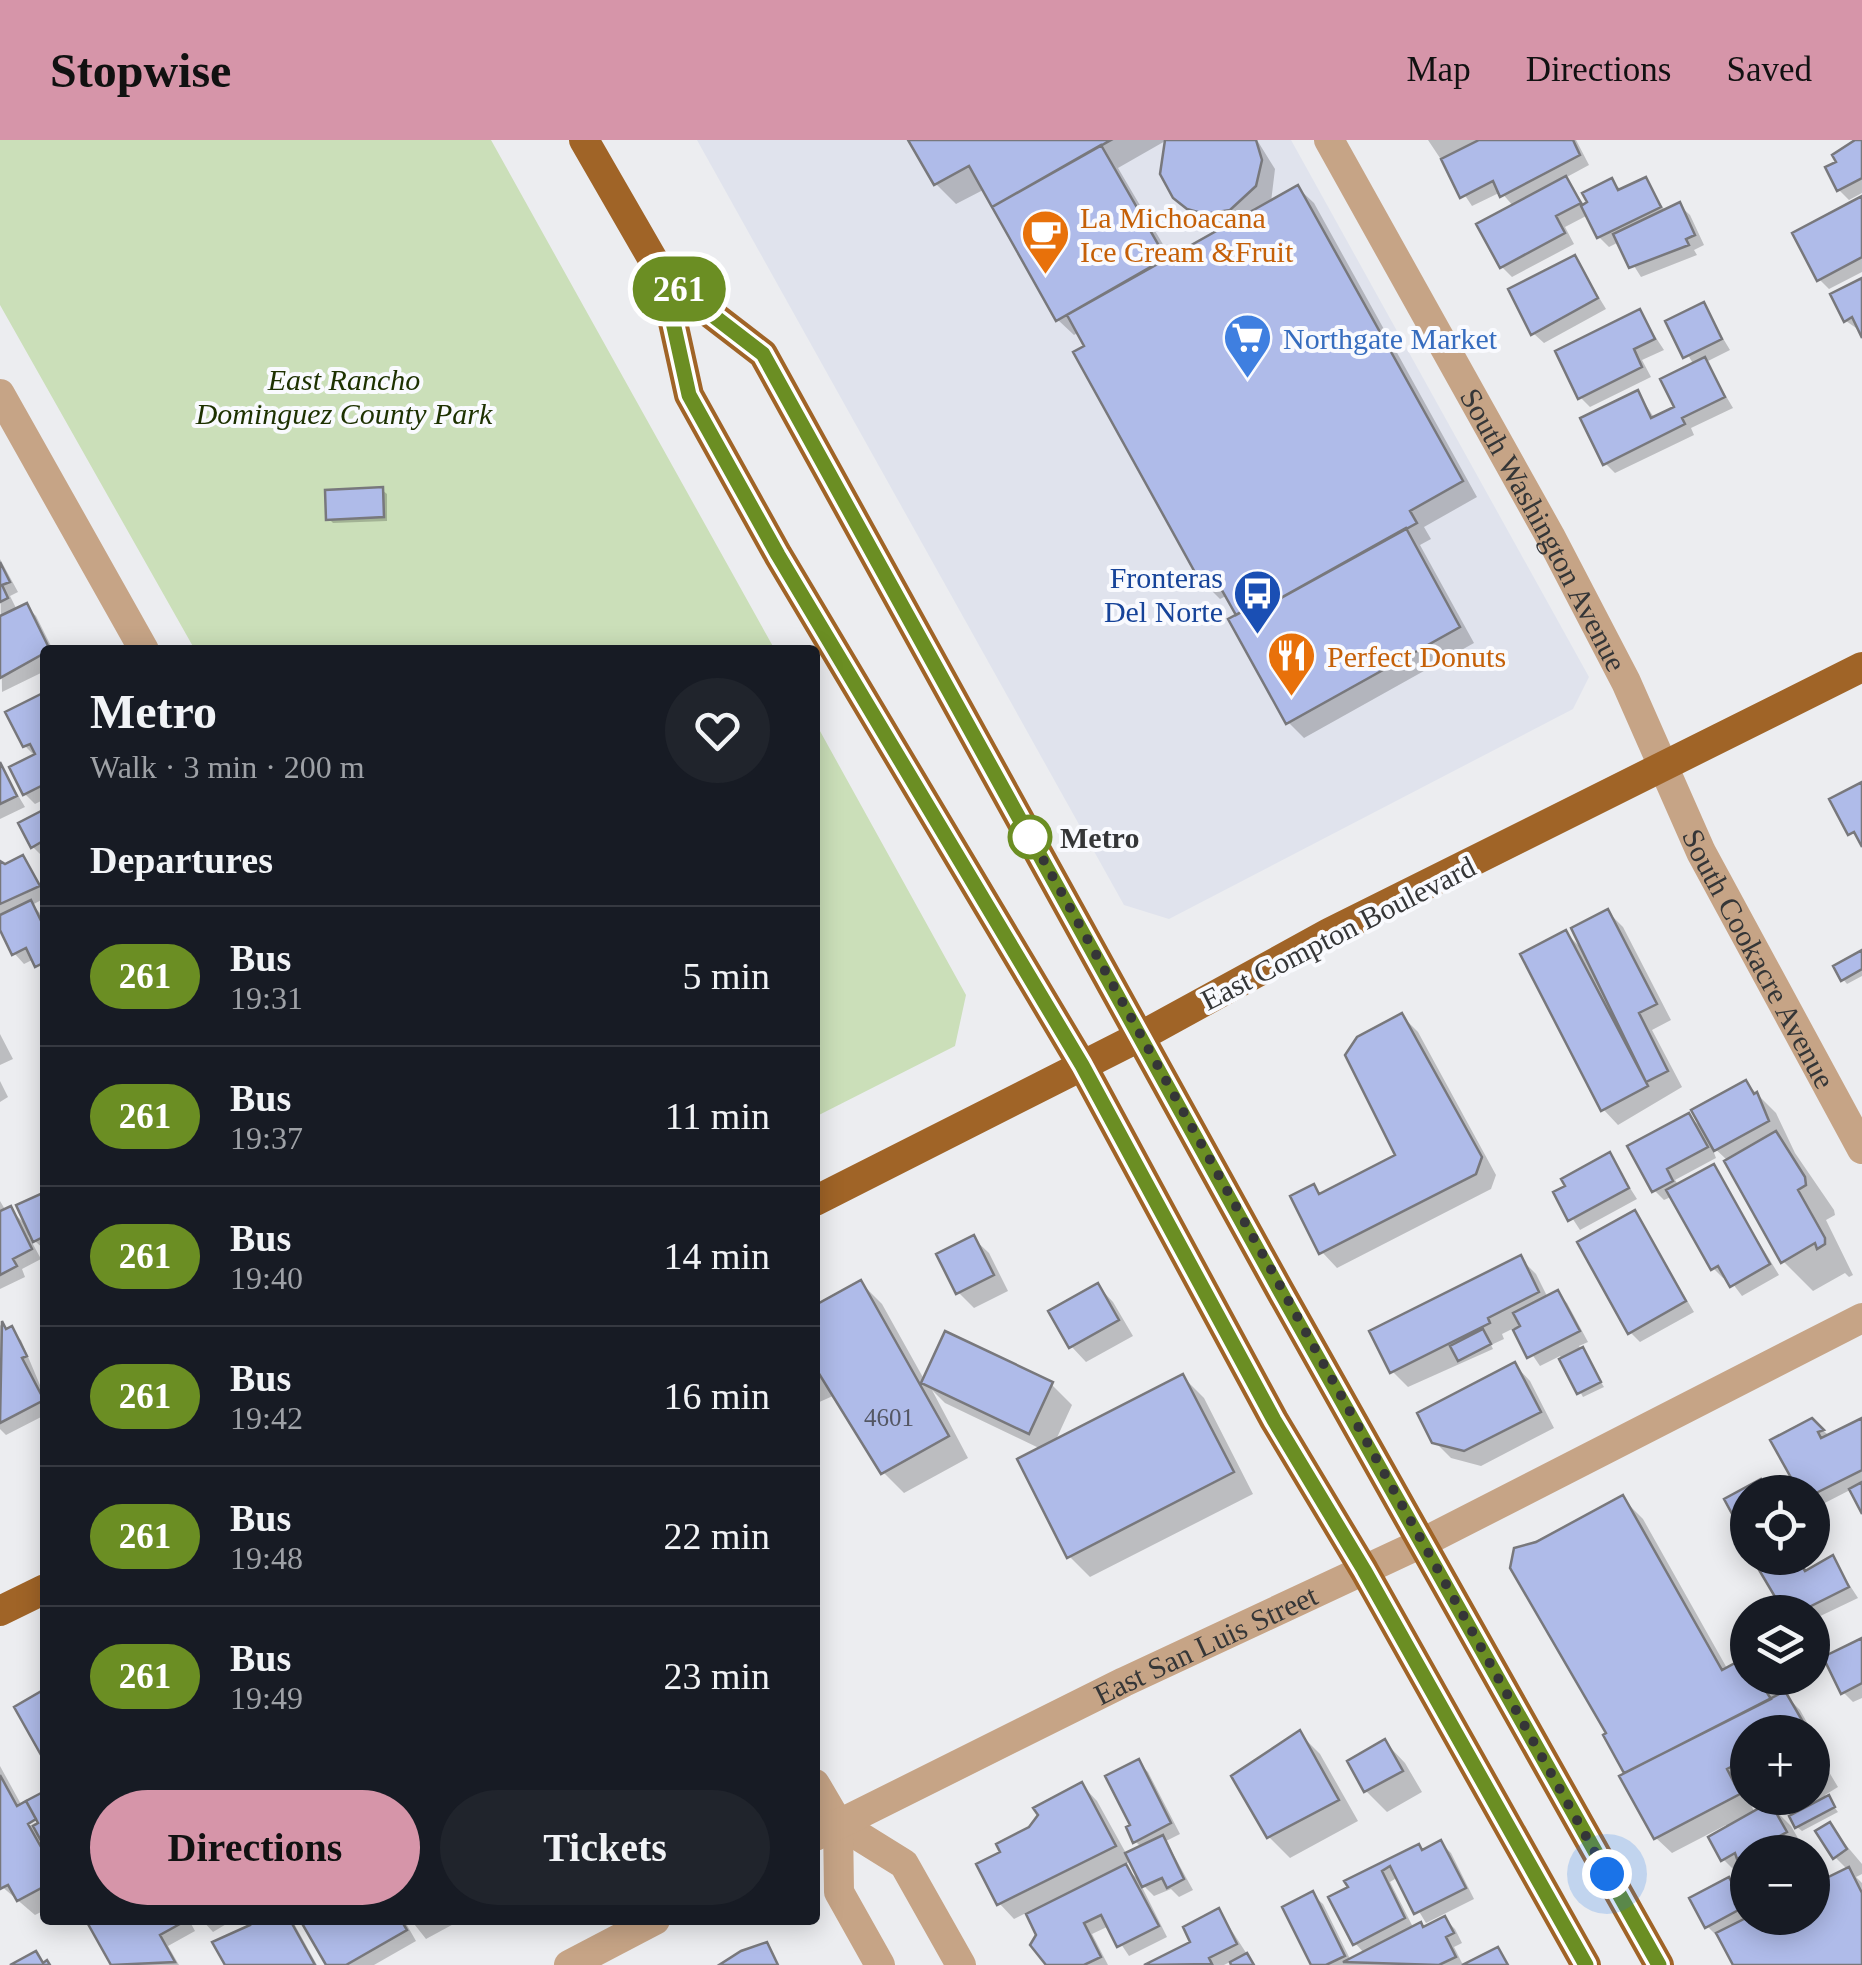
<!DOCTYPE html>
<meta charset="utf-8">
<style>
body{margin:0;font-family:"Times New Roman",serif;background:#20242c;color:#f1f3f6;height:100vh;display:flex;flex-direction:column;font-size:38px;white-space:nowrap}
*{box-sizing:border-box;margin:0}
p{font-size:32px;color:#9ea1a6}
.icon{flex:none;width:55px;height:55px;fill:none;stroke:currentColor;stroke-width:2;stroke-linecap:round;stroke-linejoin:round}
.map{position:relative;flex:1;overflow:hidden}
.drawer{position:absolute;left:40px;top:505px;width:780px;height:1280px;display:flex;flex-direction:column;background:#171b24;border-radius:10px;box-shadow:0 5px 25px #0003}
.drawer>*{flex:none}
.badge{padding:0 20px;border-radius:32px;font-size:35px;line-height:65px}
.buttons{position:absolute;left:1730px;top:1335px;display:grid;gap:20px}
.buttons a{display:grid;place-items:center;width:100px;height:100px;border-radius:50%;background:#171b24;box-shadow:0 5px 25px #0003;font-size:50px}
.you{position:absolute;width:50px;height:50px;margin:-25px;border:8px solid #fff;border-radius:50%;background:#1a73e8;box-shadow:0 0 0 15px #1a73e833}
.map>.badge{position:absolute;translate:-50% -50%;box-shadow:0 0 0 5px #fff}
h2{padding:0 50px;font-size:38px;line-height:90px}
.round{display:grid;place-items:center;flex:none;width:105px;height:105px;border-radius:52px;background:#20242c}
.summary{display:flex;align-items:center;justify-content:space-between;height:170px;padding:0 50px}
h1{font-size:48px;font-weight:800;line-height:75px}
.cta{display:flex;gap:20px;margin-top:auto;padding:20px 50px}
.cta a{flex:1;height:115px;border-radius:60px;background:#d695a9;color:#111;font-size:40px;font-weight:800;line-height:115px;text-align:center}
.cta a+a{background:#20242c;color:#f1f3f6}
ul{padding:0;list-style:none}
li{display:flex;align-items:center;gap:30px;height:140px;padding:0 50px;border-top:2px solid #363941}
li div{flex:1}
li b{display:block;font-size:38px}
li em{font-style:normal}
li .badge{min-width:110px;font-weight:700;text-align:center}
header{display:flex;align-items:center;gap:60px;box-sizing:border-box;height:140px;padding:0 50px;background:#d695a9;color:#111}
header strong{font-size:48px}
nav{display:flex;gap:55px;margin-inline-start:auto;font-size:35px}
.map>svg:first-child{display:block}
.built{fill:#e0e3ed}
.green{fill:#cbdfb9}
.shadow{fill:#0003;fill-rule:evenodd}
.building{fill:#afbbe9;stroke:#78787c;stroke-width:2.5}
.lines{fill:none;stroke-linecap:round;stroke-linejoin:round}
.minor{stroke:#c6a486;stroke-width:30}
.major{stroke:#a06427;stroke-width:30}
.line-casing{stroke:#fff;stroke-width:22}
.line{stroke:#6b8e23;stroke-width:15}
.walk{stroke:#353637;stroke-width:10;stroke-dasharray:0 18}
.stop-dot{fill:#fff;stroke:#6b8e23;stroke-width:5}
.labels{text-anchor:middle;dominant-baseline:central;stroke-width:8;stroke-linejoin:round;paint-order:stroke}
.number-label{font-size:25px;fill:#545764}
.food-label{font-size:30px;fill:#c56008;stroke:#f9fafe;text-anchor:start}
.shop-label{font-size:30px;fill:#366cbe;stroke:#f9fafe;text-anchor:start}
.park-label{font-size:30px;font-style:italic;fill:#1d3100;stroke:#f9fafe}
.street-label{font-size:30px;fill:#353637;stroke:#f9fafe}
.transit-label{font-size:30px;fill:#164399;stroke:#f9fafe;text-anchor:end}
.stop-label{font-size:30px;font-weight:bold;fill:#353637;stroke:#f9fafe;text-anchor:start}
</style>
<header>
<strong>Stopwise</strong>
<nav><a>Map</a><a>Directions</a><a>Saved</a></nav>
</header>
<div class="map">
<svg width="1862" height="1825" viewBox="0 0 1862 1825">
<rect width="100%" height="100%" fill="#ecedf0"/>
<path class="built" d="M697,0h594l298,537 -16,32 -404,210 -45,-14z"/>
<path class="green" d="M0,0h491l284,510h-580l-195,-345z
M815,582l151,273 -11,51 -140,71z"/>
<path class="shadow" d="M911,0h256l-49,28 53,90 53,-29 -18,-5 -31,-28 -8,-56h90l18,29 -4,33 27,-14 16,15 163,294 -53,30 7,12 -11,6 54,98 -170,95 -16,-16 -60,-127 -8,4 -16,-16 -125,-251 -5,3 -16,-15 -73,-131 -29,15 -20,-20z
M1428,0h148l13,25 -24,13 20,28 27,-25 10,10 23,-11 21,32 13,-7 11,10 14,30 -10,5 3,5 -56,22 -22,-35 -10,5 -10,-10 -11,-22 -23,12 9,17 -62,33 -10,-10 12,-60 -13,-15 -29,14z
M1858,0h4v53l-13,7 -10,-10v-27z
M1862,59v73l-33,17 -10,-10z
M1575,118l31,51 -62,34 -11,-10z
M1862,140v52l-16,-11 -13,-26z
M1703,165l27,45 -24,12 27,46 -42,20 3,7 -79,38 -10,-10 33,-70 17,26 22,-11 17,-43 -26,-43z
M1639,172l25,38 -22,10 9,17 -61,30 -10,-10z
M382,350l5,4v27l-54,2 -4,-4z
M0,419l18,33 -8,4 7,14 9,-4 10,10 17,34h-8v21l-43,21z
M45,555v104l-10,5 -10,-10 11,-37 -11,-11z
M0,625l25,42 -25,12z
M45,671v45l-2,1 -10,-10z
M22,718l23,33v7l-13,7 13,13v55l-11,-14 -10,5 -10,-11 -14,-29v-58z
M1608,772l15,15 48,93 -19,10 30,57 -64,38 -15,-16 -37,-176 19,19z
M1862,813v23l-15,8 -4,-5z
M1402,876l16,16 78,143 -5,14 -154,79 -15,-16 -9,-65 9,9 77,-40z
M0,894l13,25 -13,6z
M0,941l8,16 -8,5z
M1746,943l30,30 19,40 39,57 1,5 -9,5 27,55 -4,2 -4,-4 -32,18 -30,-30 -57,-102 -15,-14 5,13 -41,22 4,6 34,-19 66,108 -37,21 -15,-20 -4,2 -10,-10 -40,-72 -9,4 -10,-10 35,-74 15,14z
M1609,1015l28,44 -57,31 -24,-37z
M45,1055v55l-17,-15 13,24 -19,10 3,8 -25,12v-88l6,10 4,-2 18,18z
M1635,1073l59,99 -54,30 -10,-10z
M973,1098l16,15 19,38 -34,17 -16,-16z
M1520,1118l16,16 12,24 9,-5 10,10 21,39 -9,4 25,41 -21,10 -23,-41 -20,10 -26,-38 -12,6 2,5 -13,6 2,4 -85,38 -16,-16z
M861,1143l21,21 43,77 127,4 20,20 -17,37 128,-65 21,21 49,96 -163,83 -21,-21 -28,-107 -96,-46 -13,-13 36,68 -64,35 -21,-21 -48,-77 -20,9v-105l6,6z
M1098,1146l15,16 20,34 -47,26 -15,-16z
M0,1185l21,15 24,57v18l-39,20 -6,-6z
M1515,1225l15,16 24,47 -73,38 -30,-8 -17,-17z
M1862,1281v88l-10,-20 -37,19 1,-83 15,12z
M1622,1358l21,21 85,151 18,-10 2,18h15l13,20 8,-4 16,16 19,34 -5,3 24,40 -13,8 13,17 -36,19 -5,-4 6,-15 -14,-14h23v-66h-64v50l-7,3 14,28 15,-8 21,21 15,26h-58v26l-4,2 -21,-21 3,-34 -54,28 -16,-15 32,-95 -78,-9 -93,-184z
M1755,1418h44l9,14 24,-14 26,40 -46,22v-8h-25z
M1862,1500v58l-9,4 -10,-10z
M1300,1594l20,20 38,67 -68,37 -21,-21z
M1385,1602l20,21 17,29 -35,20 -21,-21 -15,-29z
M1138,1622l10,10 32,62 -14,7 27,49 -14,7 -8,-8 -17,7 -15,-15 28,56 -38,19 -20,-30 -17,8 16,31h-59l-21,-53 -14,7 -15,-16 5,-50 78,-68 15,16 30,54 15,-7 -7,-7 -2,-14zM1132,1721l10,22 -19,-18z
M0,1626l22,40 23,-13v47l-5,-2 5,8v64l-10,5 -35,-30zM33,1678l4,4 -19,10z
M1829,1685l33,39v10l-6,3 6,6v82h-127l-12,-23 -16,-16 21,-46 20,19v19h64l36,-48 -13,-13z
M1441,1703l10,10 23,46 -48,24 -28,-46 -8,5 24,47 31,-10 10,10 7,14 -8,4 9,18h-150l-1,-71 11,10 28,57 14,-7 -10,-11 -7,-61z
M1219,1771l35,54h-20l-2,-4 -8,4h-74l44,-22z
M100,1780h89l6,11 -27,15 11,19h-66l-22,-40z
M202,1780h31l-20,12z
M253,1780h39l25,45h-89z
M303,1780h101l12,21 -42,24h-46z
M411,1780h50l-35,19z"/>
<path class="building" d="M908,0h203l-119,67 -23,-41 -35,19z
M1165,0h91l6,20 -6,26 -26,24 -25,4 -18,-5 -14,-11 -13,-24z
M1479,0h94l7,15 -80,42 -7,-16 -33,17 -19,-39z
M1855,0h7v38l-25,13 -12,-24 11,-5 -4,-7z
M1101,5l65,113 -110,63 -64,-114z
M1566,36l15,27 -25,13 9,17 -65,35 -24,-44z
M1646,37l15,30 -64,31 -16,-32 6,-4 -5,-9 30,-15 6,12z
M1298,45l165,296 -53,30 7,12 -156,86 -3,-6 -22,12 -21,-37 -13,7 -129,-233 11,-6 -17,-31z
M1862,56v61l-45,24 -25,-48z
M1680,62l15,33 -9,4 3,6 -60,23 -16,-34z
M1575,115l23,43 -67,37 -23,-46z
M1862,138v60l-10,-21 -8,5 -14,-28z
M1704,162l18,37 -39,19 -18,-37z
M1640,169l15,30 -21,10 8,18 -64,32 -23,-48z
M1705,217l20,40 -43,21 3,6 -82,41 -23,-47 58,-28 13,28 23,-11 -14,-28z
M383,347l1,30 -58,3 -1,-30z
M1406,388l54,99 -174,97 -58,-105 30,-16 3,6z
M0,422l10,20 -8,3 6,13 -8,4z
M27,463l23,47 -50,28v-62z
M45,552v92l-22,11 -14,-28 26,-13 -5,-10 -7,3 -18,-35z
M0,622l17,34 -17,8z
M1862,642v65l-8,-15 -6,3 -19,-36z
M45,669v36l-2,-4 -12,7 -13,-25z
M23,715l17,31 -40,18v-43l5,3z
M31,760l14,29v33l-10,5 -9,-19 -14,7 -12,-25v-15z
M1608,769l49,95 -18,9 29,58 -22,11 -75,-154z
M1566,790l82,156 -47,25 -81,-157z
M1862,810v19l-21,12 -8,-15z
M1402,873l80,144 -6,17 -157,80 -29,-58 24,-12 5,10 76,-39 -50,-100 12,-18z
M1746,940l8,14 3,-2 12,29 -55,30 -23,-41z
M1689,973l19,34 -41,22 6,12 -21,11 -25,-46z
M1776,991l29,46 1,8 -8,5 27,48v6l-8,5 -2,-6 -34,20 -57,-102z
M1610,1012l19,36 -61,33 -15,-29 12,-6 -4,-7z
M1714,1024l56,100 -40,23 -12,-21 -7,4 -45,-80z
M45,1052v44l-12,6 -17,-37z
M11,1066l21,43 -19,10 4,7 -17,9v-64z
M1635,1070l51,91 -58,33 -51,-92z
M974,1095l20,40 -38,19 -20,-40z
M1521,1115l18,37 -51,26 2,5 -100,50 -21,-42z
M861,1140l88,156 -68,38 -63,-102 -3,2v-78l4,7z
M1098,1143l21,37 -50,28 -21,-37z
M1558,1150l22,41 -53,27 -14,-28 7,-4 -7,-13z
M2,1181l4,8 6,-3 15,30 -5,2 22,42 -44,23z
M1483,1189l8,15 -33,17 -8,-15z
M945,1191l108,51 -24,52 -108,-51z
M1583,1207l18,35 -24,12 -18,-35z
M1515,1222l26,50 -77,39 -32,-8 -15,-30z
M1183,1234l51,98 -167,86 -50,-99z
M1812,1278l12,12 -6,2 3,6 41,-20v52l-50,25 -13,-3 -29,-52z
M1761,1339l7,13h-20v40l-5,2 -19,-35z
M1862,1342v32l-13,-25z
M1623,1355l99,175 24,-13 2,21h10l13,21 -147,74 -21,-38 3,-2 -96,-165 4,-20 22,-6z
M1833,1415l16,32 -50,25h-15l-32,-54h45l8,13z
M1862,1498v45l-21,11 -18,-37z
M45,1549v73l-31,-55z
M1785,1551l21,36 -10,5h-48v26l-21,11 13,25 -86,45 -35,-63z
M1300,1590l39,70 -72,38 -36,-62z
M1385,1599l18,32 -39,21 -17,-31z
M1812,1610l12,21 -12,7z
M1139,1619l32,64 -38,20 -7,-16 4,-2 -25,-49z
M0,1635l17,31 9,-5 10,18 -8,5 17,30v32l-28,15 -9,-16 -8,4z
M1082,1642l34,64 -119,59 -21,-41 24,-12 -4,-8 33,-17 9,-12 -5,-7z
M45,1651v45l-5,3 -7,-13 5,-3 -12,-22z
M1829,1655l6,12 -40,21 -6,-12z
M1770,1662l17,30 -50,27 -2,-6 -14,8 -13,-24z
M1830,1682l17,27 -14,10 -18,-28z
M1163,1695l21,44 -17,9 -5,-10 -20,9 -17,-34z
M1441,1700l25,48 -52,26 -24,-48 -8,5 23,47 -52,27 -25,-48 20,-10 -4,-6 75,-37 3,6z
M1126,1724l33,62 -42,21 -16,-32 -17,8 17,34 -17,8h-38l-16,-20 6,-10 -10,-21z
M1849,1727l13,26v72h-129l-17,-32 32,-16 64,1v-33z
M1729,1737l15,30 -39,21 -16,-30z
M1313,1751l32,65 -19,9h-15l-29,-58z
M1219,1768l18,36 -28,14 3,6 -68,1 46,-23 -7,-15z
M1445,1776l9,17 -8,4 10,20 -17,8 -96,-3 78,-40 2,5z
M95,1780h92l-27,15 15,27 -64,3 -23,-41z
M248,1780h42l25,45h-90l-13,-23 38,-17z
M300,1780h101l6,10 -61,35h-20z
M767,1802l11,23h-59l22,-14z
M1498,1807l10,18h-46z
M36,1811l7,12 4,-3 3,5h-40z
M1247,1813l7,12h-23l-1,-3z"/>
<g class="lines">
<g class="minor">
<path id="s1" d="M1329,0l221,396 76,146 75,170 161,297"/>
<path d="M0,254l144,256"/>
<path d="M815,1644l23,39 66,41 57,101"/>
<path d="M838,1683l1,69 41,73"/>
<path id="s2" d="M815,1696l309,-154 298,-139 440,-225"/>
<path d="M569,1825l86,-45"/>
</g>
<path class="major" d="M584,0l79,137 26,118 89,160 304,510 192,355 90,150 222,395
M663,137l100,77 516,935 380,676
M815,1061l326,-165 188,-103 533,-266
M0,1471l45,-22"/>
</g>
<g class="lines">
<defs>
<path id="line" d="M1586,1825l-222,-395 -90,-150 -192,-355 -304,-510 -89,-160 -26,-118 100,77 521,944 375,667"/>
</defs>
<use href="#line" class="line-casing"/>
<use href="#line" class="line"/>
<path class="walk" d="M1030,697l-6,-12 583,1049"/>
</g>
<defs>
<symbol id="cafe-pin" viewBox="-11 -11 22 30"><path d="M0 17L-7.5 6A9.5 9.5 0 1 1 7.5 6Z" fill="#e8710a" stroke="#f9fafe"/><path d="M-5.5-4.5H6V0H3Q3 3.5 0 3.5H-2.5Q-5.5 3.5-5.5 0ZM3-3.2v2h1.7v-2ZM-6 4.5H4V6H-6Z" fill="#fff"/></symbol>
<symbol id="supermarket-pin" viewBox="-11 -11 22 30"><path d="M0 17L-7.5 6A9.5 9.5 0 1 1 7.5 6Z" fill="#3f7fe0" stroke="#f9fafe"/><path d="M-6-5.5h2.5l.6 2H6L4.5 2H-2.5L-4.4-4H-6ZM-1.5 3.2a1.3 1.3 0 1 0 .1 0ZM3 3.2a1.3 1.3 0 1 0 .1 0Z" fill="#fff"/></symbol>
<symbol id="bus-pin" viewBox="-11 -11 22 30"><path d="M0 17L-7.5 6A9.5 9.5 0 1 1 7.5 6Z" fill="#1a4fb4" stroke="#f9fafe"/><path d="M-5-6H5V4H4V6H2V4H-2V6H-4V4H-5ZM-3.5-4V0h7V-4ZM-3.5 1.2v1.5H-2V1.2ZM2 1.2v1.5H3.5V1.2Z" fill="#fff"/></symbol>
<symbol id="restaurant-pin" viewBox="-11 -11 22 30"><path d="M0 17L-7.5 6A9.5 9.5 0 1 1 7.5 6Z" fill="#e8710a" stroke="#f9fafe"/><path d="M-5-6h1v4h1v-4h1v4h1v-4h1v5L-1.5 .5V6h-2V.5L-5-1ZM5-6V6H3V1.5H1.5Q1.5-4 5-6Z" fill="#fff"/></symbol>
</defs>
<g fill-rule="evenodd">
<use href="#cafe-pin" x="1018" y="66" width="55" height="75"/>
<use href="#supermarket-pin" x="1220" y="170" width="55" height="75"/>
<use href="#bus-pin" x="1230" y="426" width="55" height="75"/>
<use href="#restaurant-pin" x="1264" y="488" width="55" height="75"/>
</g>
<circle class="stop-dot" cx="1030" cy="697" r="20"/>
<g class="labels">
<g class="number-label">
<text x="889" y="1277">4601</text>
</g>
<g class="food-label">
<text x="1080" y="77">La Michoacana<tspan x="1080" dy="34">Ice Cream &amp;Fruit</tspan></text>
<text x="1327" y="516">Perfect Donuts</text>
</g>
<g class="shop-label">
<text x="1283" y="198">Northgate Market</text>
</g>
<g class="park-label">
<text x="344" y="239">East Rancho<tspan x="344" dy="34">Dominguez County Park</tspan></text>
</g>
<g class="street-label">
<text stroke="none"><textPath href="#s1" startOffset="445">South Washington Avenue</textPath></text>
<text transform="translate(1338 793) rotate(-27)">East Compton Boulevard</text>
<text stroke="none"><textPath href="#s1" startOffset="925">South Cookacre Avenue</textPath></text>
<text stroke="none"><textPath href="#s2" startOffset="435">East San Luis Street</textPath></text>
</g>
<g class="transit-label">
<text x="1223" y="437">Fronteras<tspan x="1223" dy="34">Del Norte</tspan></text>
</g>
<g class="stop-label">
<text x="1060" y="697">Metro</text>
</g>
</g>
</svg>
<div class="buttons">
<a><svg class="icon" aria-label="locate" viewBox="0 0 24 24"><circle cx="12" cy="12" r="6"/><path d="M12 2v4M12 18v4M2 12h4M18 12h4"/></svg></a>
<a><svg class="icon" aria-label="layers" viewBox="0 0 24 24"><path d="M12 4l9 5-9 5-9-5zM3 14l9 5 9-5"/></svg></a>
<a>+</a>
<a>−</a>
</div>
<div class="you" style="left:1607px;top:1734px"></div>
<b class="badge" style="left:679px;top:149px;background:#6b8e23;color:#fff">261</b>
<section class="drawer">
<div class="summary"><div><h1>Metro</h1><p>Walk · 3 min · 200 m</p></div><a class="round"><svg class="icon" aria-label="heart" viewBox="0 0 24 24"><path d="M12 20l-8-8c-3-5 5-10 8-4 3-6 11-1 8 4z"/></svg></a></div>
<h2>Departures</h2>
<ul>
<li><span class="badge" style="background:#6b8e23;color:#fff">261</span><div><b>Bus</b><p>19:31</p></div><em>5 min</em></li>
<li><span class="badge" style="background:#6b8e23;color:#fff">261</span><div><b>Bus</b><p>19:37</p></div><em>11 min</em></li>
<li><span class="badge" style="background:#6b8e23;color:#fff">261</span><div><b>Bus</b><p>19:40</p></div><em>14 min</em></li>
<li><span class="badge" style="background:#6b8e23;color:#fff">261</span><div><b>Bus</b><p>19:42</p></div><em>16 min</em></li>
<li><span class="badge" style="background:#6b8e23;color:#fff">261</span><div><b>Bus</b><p>19:48</p></div><em>22 min</em></li>
<li><span class="badge" style="background:#6b8e23;color:#fff">261</span><div><b>Bus</b><p>19:49</p></div><em>23 min</em></li>
</ul>
<div class="cta"><a>Directions</a><a>Tickets</a></div>
</section>
</div>
